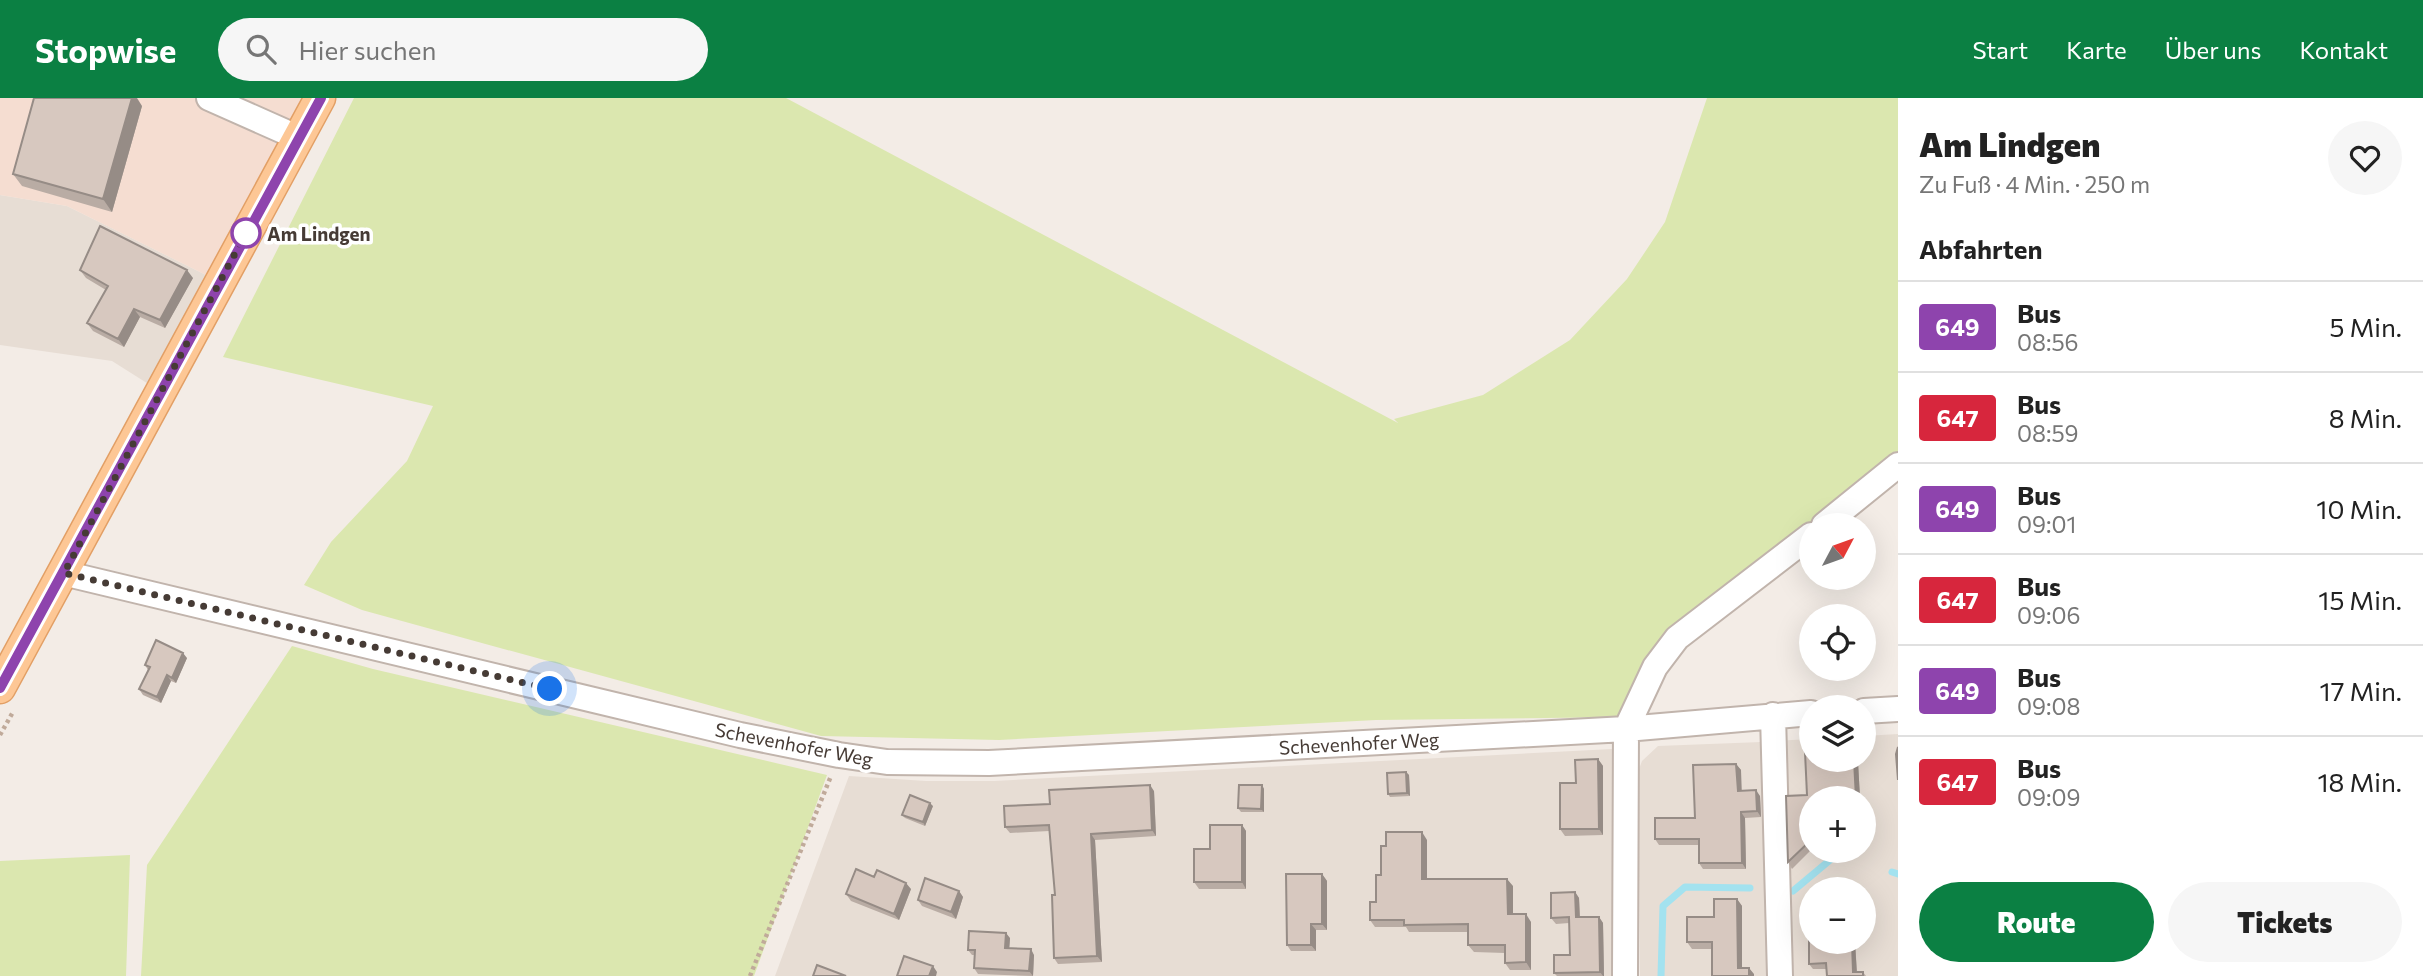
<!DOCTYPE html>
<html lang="de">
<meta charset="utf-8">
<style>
body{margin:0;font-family:Commissioner,sans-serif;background:#f6f6f6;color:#222;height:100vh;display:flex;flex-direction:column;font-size:26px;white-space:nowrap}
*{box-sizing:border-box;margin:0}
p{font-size:23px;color:#767676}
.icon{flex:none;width:38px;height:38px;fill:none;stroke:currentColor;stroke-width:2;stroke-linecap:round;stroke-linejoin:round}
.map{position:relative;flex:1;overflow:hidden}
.drawer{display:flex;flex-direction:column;background:#fff;width:525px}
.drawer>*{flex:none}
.badge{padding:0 14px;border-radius:5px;font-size:24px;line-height:46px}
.needle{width:46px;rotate:49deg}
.tools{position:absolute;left:1799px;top:415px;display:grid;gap:14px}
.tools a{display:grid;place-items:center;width:77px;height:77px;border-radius:50%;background:#fff;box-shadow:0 7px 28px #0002;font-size:35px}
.you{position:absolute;width:35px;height:35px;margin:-18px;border:5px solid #fff;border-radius:50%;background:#1a73e8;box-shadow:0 0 0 10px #1a73e833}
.map>.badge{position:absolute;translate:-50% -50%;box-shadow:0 0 0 4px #fff}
h2{padding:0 21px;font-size:26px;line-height:63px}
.round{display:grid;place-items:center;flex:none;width:74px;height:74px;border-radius:37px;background:#f6f6f6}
.head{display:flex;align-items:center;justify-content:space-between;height:119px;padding:0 21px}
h1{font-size:33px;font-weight:800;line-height:52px}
.primary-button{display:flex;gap:14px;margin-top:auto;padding:14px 21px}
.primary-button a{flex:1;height:80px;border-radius:42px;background:#0b8043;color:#fff;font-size:28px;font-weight:800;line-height:80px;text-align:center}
.primary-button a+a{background:#f6f6f6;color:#222}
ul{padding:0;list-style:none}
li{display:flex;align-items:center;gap:21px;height:91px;padding:0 21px;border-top:2px solid #e0e0e0}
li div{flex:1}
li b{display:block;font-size:26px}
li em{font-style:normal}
li .badge{min-width:77px;font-weight:700;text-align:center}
header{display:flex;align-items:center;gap:42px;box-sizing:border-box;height:98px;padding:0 35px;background:#0b8043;color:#fff}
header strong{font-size:33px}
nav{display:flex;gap:38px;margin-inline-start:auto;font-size:24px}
.search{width:490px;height:63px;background:#f6f6f6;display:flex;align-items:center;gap:18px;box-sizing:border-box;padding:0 24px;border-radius:38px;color:#767676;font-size:26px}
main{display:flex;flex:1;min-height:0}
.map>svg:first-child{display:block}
.residential{fill:#e7ddd4;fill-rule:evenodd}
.commercial{fill:#f5ddd1}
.green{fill:#dbe7af}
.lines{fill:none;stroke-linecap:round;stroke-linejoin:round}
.stream{stroke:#a3e2ef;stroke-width:7}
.minor-casing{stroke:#c1b4ac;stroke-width:28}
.major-casing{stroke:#e29f65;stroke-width:33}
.path{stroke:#c0aa9a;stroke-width:4.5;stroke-dasharray:3.5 3.5;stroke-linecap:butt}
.minor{stroke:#fff;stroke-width:24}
.major{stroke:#fdc795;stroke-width:30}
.wall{fill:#b9aca4}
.shaded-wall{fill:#968c86}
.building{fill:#d7c8bf;stroke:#968c86;stroke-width:2}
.line-casing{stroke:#fff;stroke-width:16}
.line{stroke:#8e44ad;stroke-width:10}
.walk{stroke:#463b35;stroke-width:7;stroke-dasharray:0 12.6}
.stop-dot{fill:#fff;stroke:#8e44ad;stroke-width:3.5}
.labels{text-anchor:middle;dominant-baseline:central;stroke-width:7;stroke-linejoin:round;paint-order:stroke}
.stop-label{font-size:19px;font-weight:bold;fill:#463b35;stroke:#fff;text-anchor:start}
.street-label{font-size:19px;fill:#463b35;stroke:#fff}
</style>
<header>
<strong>Stopwise</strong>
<div class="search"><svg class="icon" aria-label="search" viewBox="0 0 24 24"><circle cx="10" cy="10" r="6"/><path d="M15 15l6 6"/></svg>Hier suchen</div>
<nav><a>Start</a><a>Karte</a><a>Über uns</a><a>Kontakt</a></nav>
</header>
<main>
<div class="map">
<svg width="1898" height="878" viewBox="0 0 1898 878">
<rect width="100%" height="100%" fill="#f3ece6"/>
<path class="residential" d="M0,97l67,11 141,70 -58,109 -38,-24 -112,-16z
M1898,636v242h-115l-10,-235 38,-2v21h53v-24zM1811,700h53v52h-53zM1811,791h53v53h-53z
M1761,644l10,234h-131l-2,-204 4,-11 16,-15z
M1612,651l1,227h-838l74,-200 77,5h68z"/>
<path class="commercial" d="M0,0h303l-95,178 -141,-70 -67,-11z"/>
<path class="green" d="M354,0h432l612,325 -4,-4 89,-24 87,-55 57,-61 38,-57 42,-124h191v361l-227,172 -44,86 -251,3 -377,20 -178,-4 -459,-126 -58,-25 27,-43 76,-81 26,-55 -210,-49z
M292,548l81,23 454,106 -73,201h-613l6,-111z
M130,757l-4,121h-126v-115z"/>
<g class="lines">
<path class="stream" d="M1892,774l6,2
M1793,793l49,-41
M1661,878l2,-70 22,-19 65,1"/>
<defs>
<path id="minor" d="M209,0l90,40
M1824,427l74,-60
M63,475l677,162 99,20 48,7 102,1 637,-34 185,-16
M1864,613l34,-2
M1773,617l7,261
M1625,878l1,-247 29,-62 22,-29 134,-103"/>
<path id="major" d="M0,590l320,-590"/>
</defs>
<use href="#minor" class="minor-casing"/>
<use href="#major" class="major-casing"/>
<path class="path" d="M0,637l13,-23
M750,878l81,-200"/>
<use href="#minor" class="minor"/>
<use href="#major" class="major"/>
</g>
<path class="wall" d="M142,8l-30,106 -90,-26 -9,-12z
M80,172l113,8 -28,50 -25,-11 -16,30 -31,-16 -6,-8 19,-33 -20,-12z
M187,560l-11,25 -5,-2 -10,22 -18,-8 -4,-6 9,-19 -3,-5z
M1805,654h6v8h45l2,2 2,36h-49v52l-19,19 -4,-7 -2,-66 21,-1z
M1598,661l5,7v69l-38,1 -5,-7 16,-46z
M1736,666l5,6v21l19,5 1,21 -16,1 1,51h-43l-4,-6v-18h-40l-4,-6 40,-21z
M1406,674l3,3 1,21 -20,1 -2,-3z
M1262,687l2,4v23h-23l-3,-4z
M1154,693l2,45 -61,4 7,122 -44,2 -4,-6 1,-63 -6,-64 -39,2 -5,-6 45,-23z
M933,708l-8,20 -20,-8 -3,-3z
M1242,727l4,6v58h-47l-5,-7 16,-33z
M1427,742v39l86,7v28l18,8v48h-21l-5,-7v-10l-31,-1 -6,-7v-13h-59l-3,-5h-31l-5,-7 6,-18 10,-56z
M1322,776l5,7v49h-11v21h-25l-4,-6z
M874,779l37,12 -12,31 -48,-19 -5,-7z
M959,793l4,6 -7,22 -34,-13 -4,-6z
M1575,794l4,6 1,19h19l4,6 1,53h-47l-3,-3 16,-18 -1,-32 -13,1 -5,-6z
M1737,801l5,7v62h7l5,8h-42v-27h-20l-5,-7 27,-25z
M1010,840l-1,10 25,7 -1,21 -55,-2 -4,-6 1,-13h-3l-4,-5z
M1811,844h44l2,30h6l3,4h-39l-1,-7h-13l-4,-5z"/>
<path class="shaded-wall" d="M132,0h5l5,8 -30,106 -9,-13z
M187,172l6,8 -28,50 -5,-8z
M134,211l6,8 -16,30 -6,-8z
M183,555l4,5 -11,25 -4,-5z
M167,577l4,6 -10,22 -4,-6z
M1598,661l5,7v69l-4,-6z
M1854,662h2l2,2 2,36h-4z
M1736,666l5,6 1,27 -4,-6z
M1406,674l3,3 1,21 -3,-3z
M1150,687l4,6 2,45 -4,-6z
M1262,687l2,4v23l-3,-3z
M1756,692l4,6 1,21 -4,-6z
M930,705l3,3 -8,20 -2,-4z
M1741,714l4,6 1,51 -4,-6z
M1242,727l4,6v58l-4,-7z
M1422,734l5,8v47l-5,-8z
M1091,736l4,6 7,122 -5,-6z
M1322,776l5,7v49l-5,-6z
M1507,781l6,7v35l-5,-7z
M906,785l5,6 -12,31 -5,-6z
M959,793l4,6 -7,22 -5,-7z
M1575,794l4,6 1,25 -4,-6z
M1737,801l5,7v68l-4,-6z
M1526,816l5,8v48l-5,-8z
M1599,819l4,6 1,53h-1l-3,-4z
M1311,826l5,6v21l-5,-6z
M1006,835l4,5 -1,15 -4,-5z
M1852,844h3l2,34 -4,-4z
M1031,851l3,6 -1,21 -4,-5z
M933,868l4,6 -1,4h-7z
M1749,870l5,6v2h-5z"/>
<path class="building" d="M34,0h98l-29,101 -90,-25z
M100,128l87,44 -27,50 -26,-11 -16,30 -31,-16 21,-37 -28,-16z
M156,542l27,13 -11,25 -5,-3 -10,22 -18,-8 11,-22 -5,-2z
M1898,649v33l-2,-26z
M1805,654h6v8h43l2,38h-45v42l-23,22 -2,-66 21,-1z
M1598,661l1,70h-39v-46h16l-1,-23z
M1736,666l2,27 18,-1 1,21 -16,1 1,51h-43v-24h-44v-21h40l-2,-53z
M1406,674l1,21 -19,1 -1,-21z
M1150,687l2,45 -61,4 6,122 -43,2 -2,-63h3l-6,-70 -44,2 -1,-21 46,-2 -1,-14z
M1239,687h23l-1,24 -23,-1z
M910,697l20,8 -7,19 -21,-7z
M1210,727h32v57h-48v-33h16z
M1386,734h36v47h85l1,35h18v48l-21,1v-18h-37v-21l-64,1v-5h-34v-18h6v-27h5v-29h5z
M856,771l18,8 3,-7 29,13 -12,31 -48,-20z
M1286,776h36v50h-11v21h-24z
M925,780l34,13 -8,21 -33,-12z
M1575,794l1,25h23l1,55 -46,1v-18h16l-1,-38 -18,1v-25z
M1714,801h23l1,69h11v8h-37v-34h-25v-25h27z
M1809,828h2v16h41l1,30h10v4h-36l-1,-13 -17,1z
M969,833l37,2 -1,15 26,1 -2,22 -55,-3 1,-18h-7z
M904,858l29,10 -4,10h-32z
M817,867l29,11h-33z"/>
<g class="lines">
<defs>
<path id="line" d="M0,590l321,-590"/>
</defs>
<use href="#line" class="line-casing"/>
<use href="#line" class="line"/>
<path class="walk" d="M246,135l-182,340 486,116"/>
</g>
<circle class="stop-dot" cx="246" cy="135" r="14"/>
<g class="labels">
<g class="stop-label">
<text x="267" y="135">Am Lindgen</text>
</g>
<g class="street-label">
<text transform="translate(1359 645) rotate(-3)">Schevenhofer Weg</text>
<text transform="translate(794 646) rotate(11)">Schevenhofer Weg</text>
</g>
</g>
</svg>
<div class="tools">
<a><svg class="needle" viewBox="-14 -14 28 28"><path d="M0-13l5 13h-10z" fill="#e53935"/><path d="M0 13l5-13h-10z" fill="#767676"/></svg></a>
<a><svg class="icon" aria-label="locate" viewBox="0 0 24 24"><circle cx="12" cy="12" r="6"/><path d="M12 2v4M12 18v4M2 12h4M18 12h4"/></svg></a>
<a><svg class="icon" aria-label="layers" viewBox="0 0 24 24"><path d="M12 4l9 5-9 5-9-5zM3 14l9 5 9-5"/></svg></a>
<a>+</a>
<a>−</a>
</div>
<div class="you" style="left:550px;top:591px"></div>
</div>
<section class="drawer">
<div class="head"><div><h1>Am Lindgen</h1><p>Zu Fuß · 4 Min. · 250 m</p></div><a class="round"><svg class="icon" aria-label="heart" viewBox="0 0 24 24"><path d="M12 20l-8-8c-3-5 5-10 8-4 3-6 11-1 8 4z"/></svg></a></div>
<h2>Abfahrten</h2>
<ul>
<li><span class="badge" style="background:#8e44ad;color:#fff">649</span><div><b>Bus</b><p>08:56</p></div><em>5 Min.</em></li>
<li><span class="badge" style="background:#d7263d;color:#fff">647</span><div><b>Bus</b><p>08:59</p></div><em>8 Min.</em></li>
<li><span class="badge" style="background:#8e44ad;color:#fff">649</span><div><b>Bus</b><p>09:01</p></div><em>10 Min.</em></li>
<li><span class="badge" style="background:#d7263d;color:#fff">647</span><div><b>Bus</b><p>09:06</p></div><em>15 Min.</em></li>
<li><span class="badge" style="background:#8e44ad;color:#fff">649</span><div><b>Bus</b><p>09:08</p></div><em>17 Min.</em></li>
<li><span class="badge" style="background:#d7263d;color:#fff">647</span><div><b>Bus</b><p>09:09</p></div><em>18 Min.</em></li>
</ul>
<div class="primary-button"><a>Route</a><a>Tickets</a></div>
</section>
</main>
